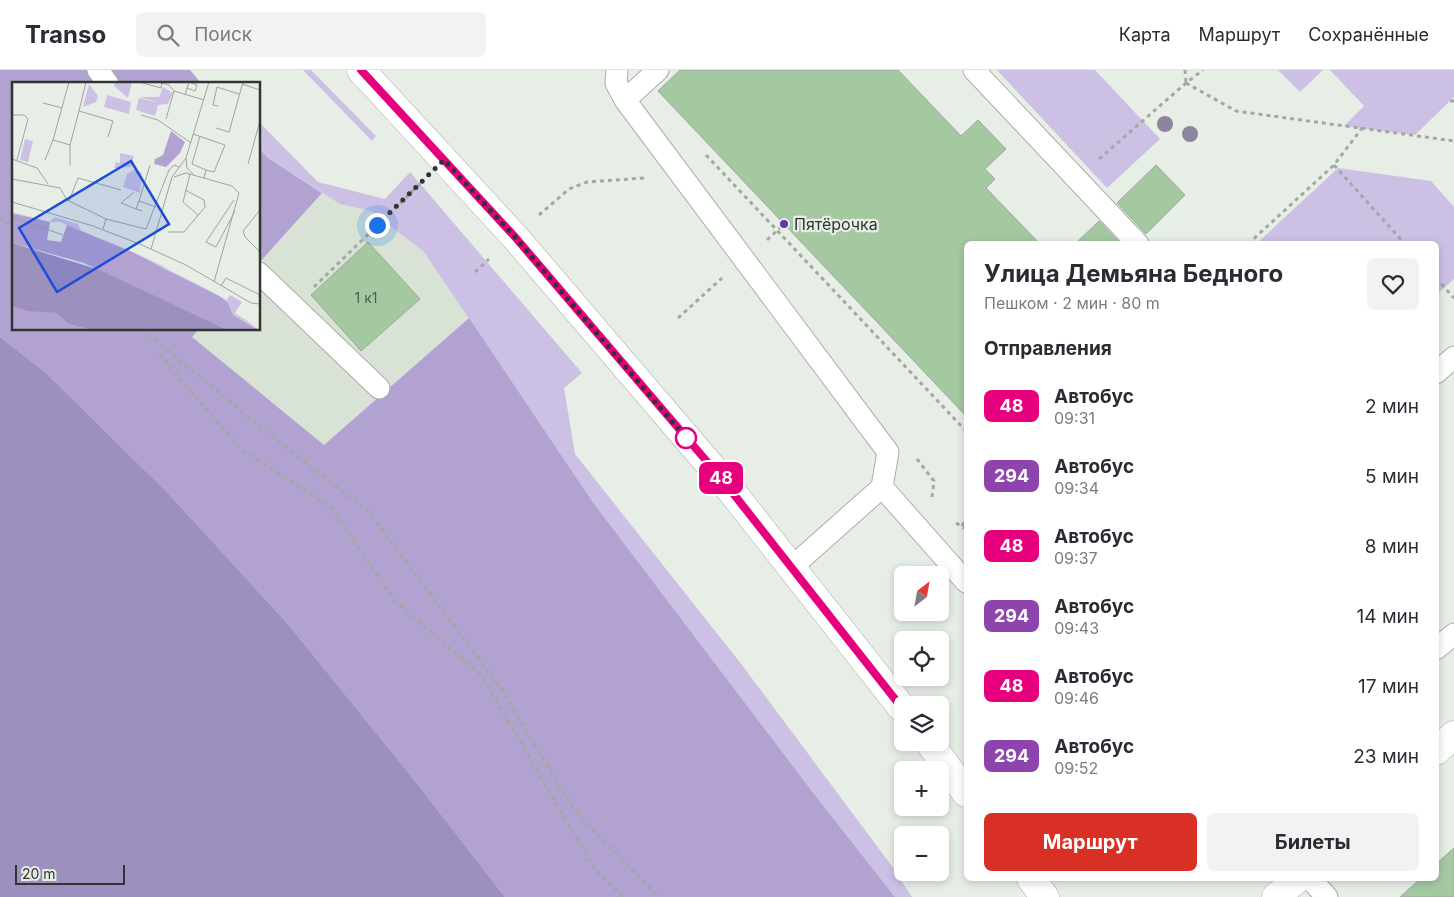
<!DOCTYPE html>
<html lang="ru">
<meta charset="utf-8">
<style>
body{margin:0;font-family:Inter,sans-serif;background:#f2f2f3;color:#2b2b33;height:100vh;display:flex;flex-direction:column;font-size:19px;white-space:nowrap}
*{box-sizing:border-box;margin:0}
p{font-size:16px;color:#7c7c81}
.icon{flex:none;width:28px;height:28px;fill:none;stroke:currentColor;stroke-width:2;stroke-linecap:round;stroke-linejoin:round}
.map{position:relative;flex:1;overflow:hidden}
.sheet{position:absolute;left:964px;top:171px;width:475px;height:640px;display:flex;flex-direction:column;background:#fff;border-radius:8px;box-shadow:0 2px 8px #0003}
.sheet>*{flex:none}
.badge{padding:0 10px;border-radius:8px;font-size:18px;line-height:32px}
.needle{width:32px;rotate:31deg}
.buttons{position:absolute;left:894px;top:496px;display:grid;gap:10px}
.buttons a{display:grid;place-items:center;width:55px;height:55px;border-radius:8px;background:#fff;box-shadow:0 2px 8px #0003;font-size:25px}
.scale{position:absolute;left:15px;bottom:12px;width:110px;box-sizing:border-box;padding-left:5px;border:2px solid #313431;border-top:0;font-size:14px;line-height:18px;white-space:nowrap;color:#313431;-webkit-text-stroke:4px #e7eee6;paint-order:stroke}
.you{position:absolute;width:25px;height:25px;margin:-12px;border:4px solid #fff;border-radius:50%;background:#1a73e8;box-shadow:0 0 0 8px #1a73e833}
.map>.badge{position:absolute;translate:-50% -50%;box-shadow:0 0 0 2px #fff}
h2{padding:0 20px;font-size:19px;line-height:45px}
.round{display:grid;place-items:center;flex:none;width:52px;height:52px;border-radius:8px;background:#f2f2f3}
.summary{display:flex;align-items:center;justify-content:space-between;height:85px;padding:0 20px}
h1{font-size:24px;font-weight:700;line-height:38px}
.button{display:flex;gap:10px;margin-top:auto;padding:10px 20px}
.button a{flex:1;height:58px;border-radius:8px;background:#d93025;color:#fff;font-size:20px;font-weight:700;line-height:58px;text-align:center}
.button a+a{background:#f2f2f3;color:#2b2b33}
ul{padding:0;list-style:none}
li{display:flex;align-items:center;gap:15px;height:70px;padding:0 20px}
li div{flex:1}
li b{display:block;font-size:19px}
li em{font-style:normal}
li .badge{min-width:55px;font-weight:700;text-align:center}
header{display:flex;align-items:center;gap:30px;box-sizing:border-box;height:70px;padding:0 25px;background:#fff;border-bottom:1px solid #e1e1e2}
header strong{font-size:24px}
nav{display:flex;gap:28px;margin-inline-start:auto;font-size:18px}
.search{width:350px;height:45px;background:#f2f2f3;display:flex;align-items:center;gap:12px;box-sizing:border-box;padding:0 18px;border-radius:8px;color:#7c7c81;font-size:19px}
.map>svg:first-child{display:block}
.built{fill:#d8e3d6}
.green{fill:#ccc1e5}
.forest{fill:#b1a2d1}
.water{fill:#9e90be}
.building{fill:#a4c9a1;stroke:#9fa69e}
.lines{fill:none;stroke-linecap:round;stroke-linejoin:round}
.service-casing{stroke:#a8afa7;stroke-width:23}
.minor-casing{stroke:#a8afa7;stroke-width:29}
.tertiary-casing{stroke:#a8afa7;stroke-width:29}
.path{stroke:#a3a8a2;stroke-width:3;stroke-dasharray:4 4;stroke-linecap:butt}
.service{stroke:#fff;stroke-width:21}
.minor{stroke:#fff;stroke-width:28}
.tertiary{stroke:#fff;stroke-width:28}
.tree{fill:#8d84a0}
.line-casing{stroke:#fff;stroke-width:11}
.line{stroke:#e6007e;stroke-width:8}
.walk{stroke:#313431;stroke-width:5;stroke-dasharray:0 9}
.poi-dot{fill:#63a;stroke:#e7eee6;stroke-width:2}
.stop-dot{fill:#fff;stroke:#e6007e;stroke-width:2.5}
.labels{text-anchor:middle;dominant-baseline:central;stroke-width:4.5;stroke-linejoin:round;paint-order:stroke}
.number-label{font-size:14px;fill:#4e594d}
.poi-label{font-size:16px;fill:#313431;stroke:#e7eee6;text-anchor:start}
.inset-road{fill:none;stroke:#9ea49e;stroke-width:1}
.view{fill:#1d4ed8;fill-opacity:0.15;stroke:#1d4ed8;stroke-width:2.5}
.inset-edge{fill:none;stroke:#313431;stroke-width:2.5}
</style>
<header>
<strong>Transo</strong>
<div class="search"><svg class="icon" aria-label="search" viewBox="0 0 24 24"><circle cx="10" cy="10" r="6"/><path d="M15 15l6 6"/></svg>Поиск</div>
<nav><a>Карта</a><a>Маршрут</a><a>Сохранённые</a></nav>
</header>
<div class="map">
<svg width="1454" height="827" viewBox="0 0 1454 827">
<rect width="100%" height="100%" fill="#e7eee6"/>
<path class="built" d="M322,123l59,10 46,46 44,60 -2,9 -145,128 -132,-109 7,-8h60v-66z"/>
<path class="green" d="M303,0h8l65,66 -4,5z
M997,0h98l65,69 -53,49z
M1278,0h45l-23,22z
M1330,0h124v27l-39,38 -71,-9 20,-20z
M259,52l59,60 67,17 25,-27 172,201 -18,15 11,66 167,211 149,200 21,32h-17l-84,-107 -219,-289 -168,-249 -53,-41 -31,-7 -72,-46 -9,-10z
M1338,98l93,13 23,26v72l-18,16v-51h-180z"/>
<path class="forest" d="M0,0h190l12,14h-188v245h185l-7,8 132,108 145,-127 123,183 219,289 84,107h-390l-89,-115 -128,-158 -121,-132 -122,-120 -45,-35z
M259,78l9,10 54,35 -63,70z"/>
<path class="water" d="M0,267l45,35 122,120 121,132 128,158 89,115h-505z"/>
<path class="building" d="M680,0h218l63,66 17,-16 28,29 -21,20 10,10 -9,9 54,56h-74v172l-308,-325z
M1156,95l29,30 -39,39 -29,-31z
M1099,151l22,23h-46z
M368,172l52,57 -59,52 -50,-56z
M1454,778v49h-54l20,-18h16v-15z"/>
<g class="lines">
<defs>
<path id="service" d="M98,0l10,14
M617,0l-1,13 9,17 263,352 -6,35
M974,0l164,174
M625,30l33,-30
M259,203l120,115
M1436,303l18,-16
M792,497l90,-80 84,95
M1436,579l18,-15
M1310,809l17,18"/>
<path id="minor" d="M1436,681l18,-16
M1276,827l21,-18"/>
<path id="tertiary" d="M361,0l154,167 206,241 181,230
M929,672l37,51
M1031,809l14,18"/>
</defs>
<use href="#service" class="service-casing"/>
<use href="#minor" class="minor-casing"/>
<use href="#tertiary" class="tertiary-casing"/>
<path class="path" d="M1185,0l1,12
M1186,13l50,28 218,30
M1450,31h4
M706,85l260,276
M1099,89l87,-76 17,-13
M1334,95l71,79
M539,145l30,-26 18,-7 57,-4
M0,148l14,10
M767,170l17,-16
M1248,174l86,-79 28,-37
M475,202l14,-13
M1436,208l18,20
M314,217l107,-104
M678,248l44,-40
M142,259l131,108 95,74 134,179 72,120 85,87
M159,284l81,94 92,60 62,92 88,76 112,192 29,29
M917,389l17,22 -2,16
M956,453l10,6
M962,456l4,-7"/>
<use href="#service" class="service"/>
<use href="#minor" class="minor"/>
<use href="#tertiary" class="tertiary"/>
</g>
<g class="tree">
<circle cx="1165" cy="54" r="8"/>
<circle cx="1190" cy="64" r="8"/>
</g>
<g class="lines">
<defs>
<path id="line" d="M361,0l154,167 206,241 181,230"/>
</defs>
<use href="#line" class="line-casing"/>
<use href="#line" class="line"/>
<path class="walk" d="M377,155l67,-65 71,77 171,201"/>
</g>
<circle class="poi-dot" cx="784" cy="154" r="5"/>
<circle class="stop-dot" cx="686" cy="368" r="10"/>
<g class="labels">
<g class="number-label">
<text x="366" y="227">1 к1</text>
</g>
<g class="poi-label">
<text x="794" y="154">Пятёрочка</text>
</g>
</g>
<g transform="translate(12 12)">
<rect width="248" height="248" fill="#e7eee6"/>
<path d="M103,0h17l-4,16 -14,-12zM77,2l9,12 -2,6 -13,5zM151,5l10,6 -5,11 -10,1 -3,11 -19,-6 3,-12 19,5 -18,-6h19zM95,13l24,7 -2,12 -25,-7zM13,57l8,2 -5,21 -8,-2zM108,71l14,3 -3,11 -17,1 2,-6 4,1zM122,88l8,3 -2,20 -17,-6 4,-13zM0,130l37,10 6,-5 23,7 3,7 43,17 37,17 66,35 3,-5 12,7 -7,11 24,16 -26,-14 -5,-12 -10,-7 -48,-26 -110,-48h-16z" fill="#ccc1e5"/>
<path d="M159,49l14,11 -5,11 -14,14 -12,-3 1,-5 8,-4zM0,131l38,9 -3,18 14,2 6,-17 67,28 85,43 9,7 5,12 24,14h-31l-142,-66 -72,-20zM0,224l44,7 12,11 19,5 -75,1z" fill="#b1a2d1"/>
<path d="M0,161l88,27 126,59h-139l-19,-5 -12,-11 -28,-2 -16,-5z" fill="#9e90be"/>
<path class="inset-road" d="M57,0l-16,58 17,5 9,-34M74,0l-7,29 34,10 -5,16M146,0l11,3 5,6 30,9M131,1l18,5 1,-5M230,2l18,6M173,13l2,-7 2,-6 8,3 -2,6 -8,-3M31,21l19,5M206,24l-5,-1 4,-18 22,7M0,33h12l4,4 -11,41M129,33l17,5 33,23M154,37l8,-28M204,46l13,4 14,-50M181,52l32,11 -11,27 -8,-2 -2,8M188,54l-8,28 14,6M58,63v20M174,76l1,10 6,6M0,77l25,9 11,16M33,78l8,-20M236,82l12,-43M178,92l-7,28 15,13M162,95l12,-4 46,13 7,7 -25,89M0,97l48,9 7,12 39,19M122,110l-13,11 15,6M222,118l-28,42 10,5 19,-36M57,119l9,-23 43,12M127,119l11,-36M0,120l81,24 49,19 44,20 65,38 9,1M248,128l-17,21 2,6 15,15M130,129l-6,-2 3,-8 17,6M0,135l51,18M91,147l3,-10 40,10 23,-59 5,-5 5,2M156,150h16l21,-25 -1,-7 -19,-10M139,167l21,-72 14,-19 23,-76M209,204l5,-8 34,17"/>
<path class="view" d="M119,79l38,63 -112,68 -38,-64z"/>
<rect width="248" height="248" class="inset-edge"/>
</g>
</svg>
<div class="buttons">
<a><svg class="needle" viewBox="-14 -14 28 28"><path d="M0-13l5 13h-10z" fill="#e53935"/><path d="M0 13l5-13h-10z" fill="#7c7c81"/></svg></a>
<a><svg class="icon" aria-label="locate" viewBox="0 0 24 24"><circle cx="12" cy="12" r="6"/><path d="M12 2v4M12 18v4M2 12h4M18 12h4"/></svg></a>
<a><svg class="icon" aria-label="layers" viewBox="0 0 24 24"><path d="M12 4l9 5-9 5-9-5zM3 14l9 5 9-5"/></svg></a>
<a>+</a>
<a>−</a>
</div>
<div class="scale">20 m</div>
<div class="you" style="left:377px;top:155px"></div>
<b class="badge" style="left:721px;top:408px;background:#e6007e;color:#fff">48</b>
<section class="sheet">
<div class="summary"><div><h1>Улица Демьяна Бедного</h1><p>Пешком · 2 мин · 80 m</p></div><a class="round"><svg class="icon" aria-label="heart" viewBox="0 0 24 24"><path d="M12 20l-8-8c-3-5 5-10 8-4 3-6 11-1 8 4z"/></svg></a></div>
<h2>Отправления</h2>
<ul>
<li><span class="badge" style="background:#e6007e;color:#fff">48</span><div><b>Автобус</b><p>09:31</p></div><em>2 мин</em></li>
<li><span class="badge" style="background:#8e44ad;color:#fff">294</span><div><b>Автобус</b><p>09:34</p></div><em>5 мин</em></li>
<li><span class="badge" style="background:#e6007e;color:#fff">48</span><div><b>Автобус</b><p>09:37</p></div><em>8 мин</em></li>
<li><span class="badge" style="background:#8e44ad;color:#fff">294</span><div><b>Автобус</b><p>09:43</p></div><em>14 мин</em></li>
<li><span class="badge" style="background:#e6007e;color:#fff">48</span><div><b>Автобус</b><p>09:46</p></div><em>17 мин</em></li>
<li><span class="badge" style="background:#8e44ad;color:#fff">294</span><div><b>Автобус</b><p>09:52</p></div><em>23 мин</em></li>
</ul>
<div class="button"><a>Маршрут</a><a>Билеты</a></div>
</section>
</div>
